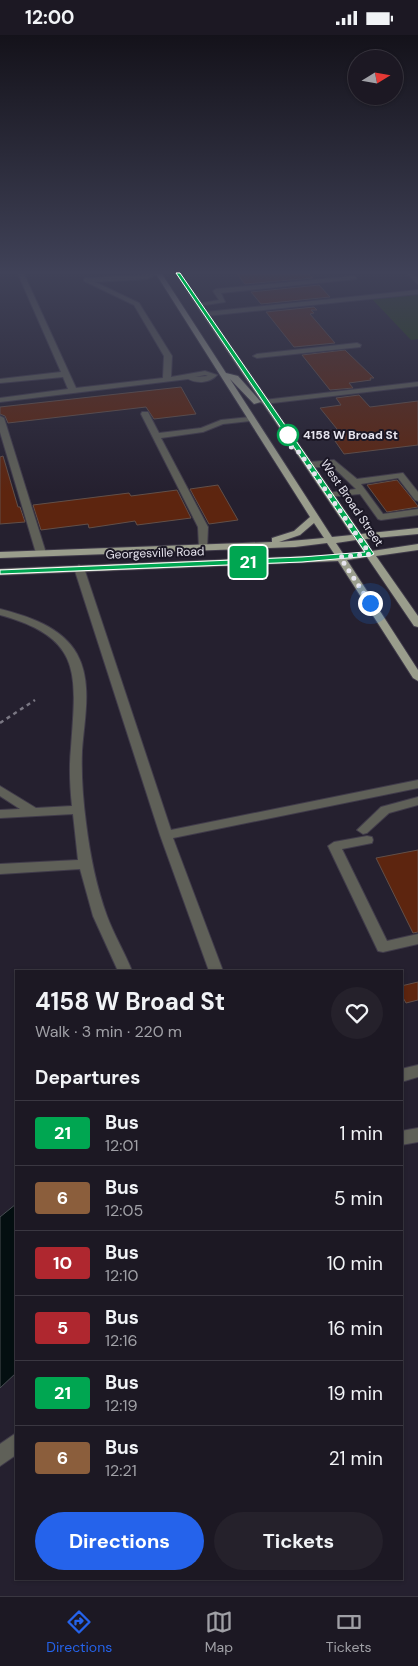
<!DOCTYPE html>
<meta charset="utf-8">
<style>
body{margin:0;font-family:"DM Sans",sans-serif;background:#25212b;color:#f1f3f6;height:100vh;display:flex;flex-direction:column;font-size:19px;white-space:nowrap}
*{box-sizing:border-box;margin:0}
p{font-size:16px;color:#a0a0a6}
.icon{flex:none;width:28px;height:28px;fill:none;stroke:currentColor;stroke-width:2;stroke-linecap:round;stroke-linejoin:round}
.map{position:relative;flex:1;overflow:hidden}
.sheet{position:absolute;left:15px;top:935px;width:388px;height:610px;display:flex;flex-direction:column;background:#1c1823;border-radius:0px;box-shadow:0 1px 4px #0004,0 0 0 1px #3a3741}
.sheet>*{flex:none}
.badge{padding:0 10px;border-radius:4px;font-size:18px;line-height:32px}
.needle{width:32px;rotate:79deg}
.buttons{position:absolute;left:348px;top:15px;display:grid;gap:10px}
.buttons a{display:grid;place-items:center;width:55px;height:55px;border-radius:50%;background:#1c1823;box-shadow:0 1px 4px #0004,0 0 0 1px #3a3741;font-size:25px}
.you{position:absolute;width:25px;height:25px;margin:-12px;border:4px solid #fff;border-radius:50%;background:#1a73e8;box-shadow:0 0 0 8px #1a73e833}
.map>.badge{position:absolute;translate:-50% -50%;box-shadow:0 0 0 2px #fff}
h2{padding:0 20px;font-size:19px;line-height:45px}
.round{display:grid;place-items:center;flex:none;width:52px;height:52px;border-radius:26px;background:#25212b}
.head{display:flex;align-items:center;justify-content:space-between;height:85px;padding:0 20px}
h1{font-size:24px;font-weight:700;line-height:38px}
.primary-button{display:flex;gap:10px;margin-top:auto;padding:10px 20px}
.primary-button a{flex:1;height:58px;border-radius:30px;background:#2563eb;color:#fff;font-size:20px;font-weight:700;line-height:58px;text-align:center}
.primary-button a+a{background:#25212b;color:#f1f3f6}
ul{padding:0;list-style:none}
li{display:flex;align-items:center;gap:15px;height:65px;padding:0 20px;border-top:1px solid #3a3741}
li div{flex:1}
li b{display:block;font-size:19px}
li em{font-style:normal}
li .badge{min-width:55px;font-weight:700;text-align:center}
.status{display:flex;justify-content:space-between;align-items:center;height:35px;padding:0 25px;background:#1c1823;direction:ltr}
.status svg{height:14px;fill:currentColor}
.menu{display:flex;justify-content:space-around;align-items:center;height:70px;border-top:1px solid #3a3741;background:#1c1823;font-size:14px;color:#a0a0a6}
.menu a{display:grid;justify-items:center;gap:2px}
.menu .on{color:#2563eb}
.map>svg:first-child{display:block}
.green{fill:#264114}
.water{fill:#040f11;stroke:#484f53}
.building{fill:#5d250f;stroke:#624f48}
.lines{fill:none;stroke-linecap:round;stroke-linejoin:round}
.minor-casing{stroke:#403b4a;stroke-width:2}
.major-casing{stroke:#403b4a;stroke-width:2}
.path{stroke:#7a7783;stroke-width:2.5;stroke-dasharray:4 4;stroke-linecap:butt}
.minor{fill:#5f6058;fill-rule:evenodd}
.major{fill:#9a9d8c;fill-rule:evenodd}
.line{fill:#00a651;stroke:#fff}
.walk{stroke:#e6e4ee;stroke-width:5;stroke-dasharray:0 9}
.stop-dot{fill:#fff;stroke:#00a651;stroke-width:2.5}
.labels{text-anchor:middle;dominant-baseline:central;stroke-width:4;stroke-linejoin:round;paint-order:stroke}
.far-stop-label{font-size:12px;font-weight:bold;fill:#e6e4ee;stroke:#1b1725;text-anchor:start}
.far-street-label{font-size:12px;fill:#e6e4ee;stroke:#1b1725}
</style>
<div class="status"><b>12:00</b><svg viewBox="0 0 49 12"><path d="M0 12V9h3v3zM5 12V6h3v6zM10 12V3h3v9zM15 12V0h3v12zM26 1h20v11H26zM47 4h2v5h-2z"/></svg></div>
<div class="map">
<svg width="418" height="1561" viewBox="0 0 418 1561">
<rect width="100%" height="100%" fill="#25202f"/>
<path class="green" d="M418,259v45l-7,1 -39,-41z"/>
<path class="water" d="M16,1169v169l-16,15v-171z"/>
<path class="building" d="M237,239h72l4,4 -68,6z
M319,250l11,12 -69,7 -10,-12z
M314,272l3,3h-6l3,3 -4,1 25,29 -41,4 -28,-35z
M345,315l29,28h-4l1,2 -22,3 4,5 -23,2 -28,-35z
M181,352l15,27 -42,5 -8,-12 -138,16 -3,-7 -5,-2v-7z
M359,360l11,12 48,-6v44l-74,9 -9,-13 10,-2 -25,-31 21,-3 -5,-7z
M3,421l15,51h2l5,15 -25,2v-67z
M397,445l21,26v1l-31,5 -20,-27z
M218,450l20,35 -29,4 -19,-35z
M177,455l14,28 -54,7 -2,-4 -46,7 -1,-4 -47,6 -8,-25 96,-12 2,3z
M418,815v82l-5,1 -37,-75z
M418,947v18l-12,3 -5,-9v-8z"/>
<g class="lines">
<defs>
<path id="minor" d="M18,239h6l52,114 87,-10 1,-22 -30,-51 -50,-24v-2l2,-1 71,-4 -10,5 -52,3 44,21 33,53 -1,21 34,-6 12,4c-7,8 -20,9 -29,4l-188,23v-4l68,-9 -5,-12 -63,6v-4l61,-7zM205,340l3,1 -13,1z
M407,239h7l4,4v6z
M354,241l2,1v2l-135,14 4,9 -26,4 -3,-2 23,-4 -6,-9 3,-2z
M418,255v4l-212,22 -3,-2 3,-2z
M357,308l4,2 -1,2 -103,11 -4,-2 4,-2z
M418,347v4l-154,18 -4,-2 4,-2z
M142,377h6l11,21 42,-5 20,-8 29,-3 4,2 -4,2 -27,3 -20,8 -42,6 47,89 -1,22h-6l-2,-2 -1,-20 -57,-113z
M0,381l4,2 42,135 -2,2h-6l-2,-2 -36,-121z
M334,425l23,19 46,-6 15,19v9l-3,-1 -17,-22 -37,6 22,30 35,-5v6l-37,5 -3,-1 -18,-25 -33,3v-4l29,-4 -24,-23 -23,2 -4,-3 4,-3z
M79,530l5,3 87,262 247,-50v8l-245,50 50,133h-14l-49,-136 -86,-267z
M0,574c28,7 62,18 77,45 16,29 7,66 5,97 -1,24 1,49 4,72 4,32 10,63 21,93 7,19 18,37 25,55h-14l-25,-55 -13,-47 -80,5v-10l78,-4 -5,-46 -73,4v-8l20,-1 -20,-13v-10l36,22 36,-2c-2,-19 -3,-39 -1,-58 5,-73 13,-110 -71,-133z
M418,762v8l-29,8 -22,20 -4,1 -6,-4 24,-23z
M367,801l5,1 1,3 -1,3 -30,6 45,92 31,-7v10l-35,8 -5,-1 -50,-105 6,-4z
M418,1030v12l-17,5v-13z
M418,1093v14l-17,3v-14z
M16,1398v22l-16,11v-22z"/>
<path id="major" d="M156,239h6l64,99 12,3 23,26 -7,2 -24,-25 102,158 20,-2 -177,-261h6l180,260 57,-6v6l-53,5 7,12 46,-7v6l-42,6 42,60v11l-4,-1 -47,-69 -20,3 71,110v11l-5,-3 -75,-117 -338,14v-6l335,-14 -8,-12 -32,4 -295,11v-6l272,-10v-4l22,-7 16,-14zM314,488l10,15 -45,4 21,-7zM356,505l8,12 -20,3 -8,-12z"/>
</defs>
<use href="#minor" class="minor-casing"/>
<use href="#major" class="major-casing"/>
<path class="path" d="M0,688l35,-23"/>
<use href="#minor" class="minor"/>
<use href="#major" class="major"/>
</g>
<linearGradient id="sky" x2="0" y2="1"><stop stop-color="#14121a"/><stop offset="0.52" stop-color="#404258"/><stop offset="1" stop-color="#404258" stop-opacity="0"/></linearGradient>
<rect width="418" height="457" fill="url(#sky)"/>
<path class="line" d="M176,238h4l194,281 -4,2 -68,6 -302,12v-4l302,-13 63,-5z"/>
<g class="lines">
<path class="walk" d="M288,400l-5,6 17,12 70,101 -30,3 30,46"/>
</g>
<circle class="stop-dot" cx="288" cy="400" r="10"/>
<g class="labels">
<g class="far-stop-label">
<text x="303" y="400">4158 W Broad St</text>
</g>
<g class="far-street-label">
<text transform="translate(352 468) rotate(56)">West Broad Street</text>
<text transform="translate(155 518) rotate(-2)">Georgesville Road</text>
</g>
</g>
</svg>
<div class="buttons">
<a><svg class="needle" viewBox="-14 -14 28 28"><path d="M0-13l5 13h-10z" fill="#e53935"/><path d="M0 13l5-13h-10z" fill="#a0a0a6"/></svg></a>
</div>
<div class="you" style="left:370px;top:568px"></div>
<b class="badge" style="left:248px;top:527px;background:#00a651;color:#fff">21</b>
<section class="sheet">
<div class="head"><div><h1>4158 W Broad St</h1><p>Walk · 3 min · 220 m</p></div><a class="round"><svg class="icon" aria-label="heart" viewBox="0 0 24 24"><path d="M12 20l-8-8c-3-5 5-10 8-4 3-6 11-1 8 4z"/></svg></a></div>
<h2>Departures</h2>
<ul>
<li><span class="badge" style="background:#00a651;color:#fff">21</span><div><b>Bus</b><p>12:01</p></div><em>1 min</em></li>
<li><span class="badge" style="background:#8b5e3c;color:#fff">6</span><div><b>Bus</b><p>12:05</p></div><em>5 min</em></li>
<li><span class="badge" style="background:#af272f;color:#fff">10</span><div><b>Bus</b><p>12:10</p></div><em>10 min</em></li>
<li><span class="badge" style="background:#af272f;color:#fff">5</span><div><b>Bus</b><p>12:16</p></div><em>16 min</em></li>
<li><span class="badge" style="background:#00a651;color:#fff">21</span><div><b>Bus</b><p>12:19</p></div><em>19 min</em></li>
<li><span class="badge" style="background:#8b5e3c;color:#fff">6</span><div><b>Bus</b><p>12:21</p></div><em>21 min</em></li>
</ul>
<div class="primary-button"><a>Directions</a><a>Tickets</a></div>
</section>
</div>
<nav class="menu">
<a class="on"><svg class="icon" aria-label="directions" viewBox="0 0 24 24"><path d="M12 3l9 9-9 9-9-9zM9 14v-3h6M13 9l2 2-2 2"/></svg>Directions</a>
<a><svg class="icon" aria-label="map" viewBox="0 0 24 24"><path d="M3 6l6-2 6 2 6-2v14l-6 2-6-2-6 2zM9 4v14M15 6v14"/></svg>Map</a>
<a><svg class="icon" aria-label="tickets" viewBox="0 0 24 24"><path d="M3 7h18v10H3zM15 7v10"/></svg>Tickets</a>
</nav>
